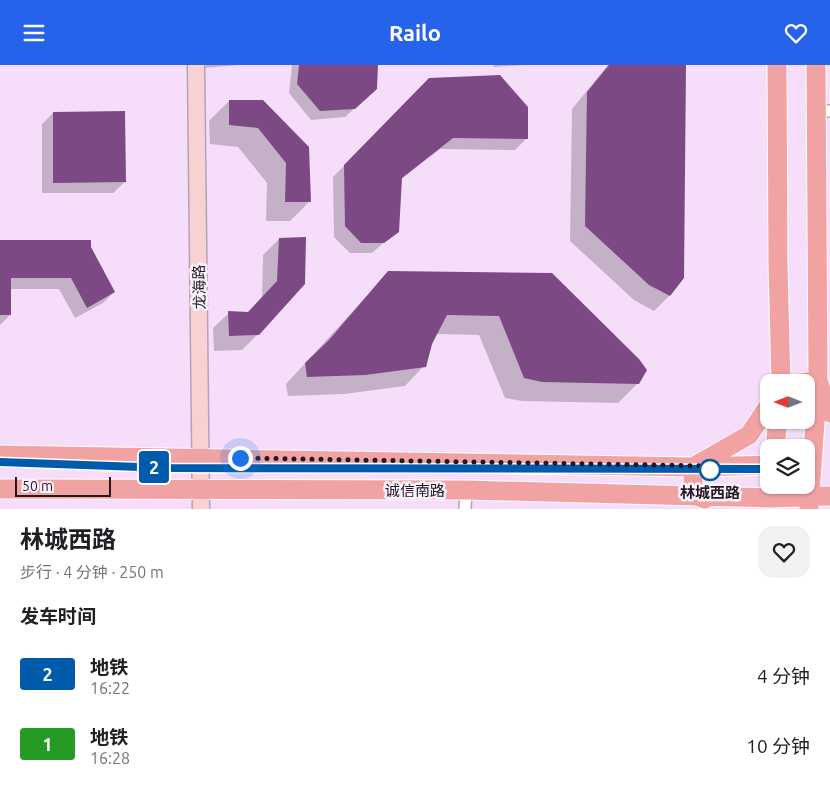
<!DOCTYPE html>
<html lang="zh">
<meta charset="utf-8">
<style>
body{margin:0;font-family:Ubuntu,"Noto Sans SC",sans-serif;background:#f2f2f2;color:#202124;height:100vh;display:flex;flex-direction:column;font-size:19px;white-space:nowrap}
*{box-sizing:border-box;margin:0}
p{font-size:16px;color:#757577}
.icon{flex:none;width:28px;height:28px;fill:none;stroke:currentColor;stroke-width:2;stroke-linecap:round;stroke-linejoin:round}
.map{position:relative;height:444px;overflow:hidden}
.sheet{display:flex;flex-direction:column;background:#fff;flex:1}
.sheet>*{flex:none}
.badge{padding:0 10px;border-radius:4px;font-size:18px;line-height:32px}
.needle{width:32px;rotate:270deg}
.buttons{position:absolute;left:760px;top:309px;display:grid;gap:10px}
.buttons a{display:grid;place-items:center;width:55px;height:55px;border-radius:10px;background:#fff;box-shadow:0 1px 4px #0004;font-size:25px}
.scale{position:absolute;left:15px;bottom:12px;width:96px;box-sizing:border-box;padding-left:5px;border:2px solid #221924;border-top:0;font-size:14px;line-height:18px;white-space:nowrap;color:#221924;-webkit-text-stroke:4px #fbf1fc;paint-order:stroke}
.you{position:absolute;width:25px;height:25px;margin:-12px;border:4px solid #fff;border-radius:50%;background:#1a73e8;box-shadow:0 0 0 8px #1a73e833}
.map>.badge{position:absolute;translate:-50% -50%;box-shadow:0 0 0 2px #fff}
h2{padding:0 20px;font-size:19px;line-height:45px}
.round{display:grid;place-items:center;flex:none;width:52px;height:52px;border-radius:15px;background:#f2f2f2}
.summary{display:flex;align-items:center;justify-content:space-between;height:85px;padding:0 20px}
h1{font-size:24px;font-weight:700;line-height:38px}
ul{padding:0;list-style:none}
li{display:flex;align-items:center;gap:15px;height:70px;padding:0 20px}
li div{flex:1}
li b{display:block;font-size:19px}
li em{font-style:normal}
li .badge{min-width:55px;font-weight:700;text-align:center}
header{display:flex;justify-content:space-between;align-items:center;height:65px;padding:0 20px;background:#2563eb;color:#fff;font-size:22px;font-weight:700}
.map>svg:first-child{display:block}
.shadow{fill:#0003}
.building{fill:#7d4985}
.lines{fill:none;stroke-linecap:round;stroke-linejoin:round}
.street-casing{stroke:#b7a0bb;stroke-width:14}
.secondary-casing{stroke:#b7a0bb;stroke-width:19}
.primary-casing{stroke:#fff;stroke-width:21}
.street{stroke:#fff;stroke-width:11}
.secondary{stroke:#f8d1d2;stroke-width:16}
.primary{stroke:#f1a3a4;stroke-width:19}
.line-casing{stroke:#fff;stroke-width:11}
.line{stroke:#005bac;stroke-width:8}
.walk{stroke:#221924;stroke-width:5;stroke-dasharray:0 9}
.stop-dot{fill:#fff;stroke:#005bac;stroke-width:2.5}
.labels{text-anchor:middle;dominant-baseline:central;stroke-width:5;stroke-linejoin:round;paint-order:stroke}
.street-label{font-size:15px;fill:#221924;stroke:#fbf1fc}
.stop-label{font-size:15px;font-weight:bold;fill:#221924;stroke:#fbf1fc}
</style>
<header><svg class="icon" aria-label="menu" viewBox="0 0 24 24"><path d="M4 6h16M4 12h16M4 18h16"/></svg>Railo<svg class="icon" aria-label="heart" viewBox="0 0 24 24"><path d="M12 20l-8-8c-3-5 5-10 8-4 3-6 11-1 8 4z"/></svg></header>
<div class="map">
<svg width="830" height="444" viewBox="0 0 830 444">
<rect width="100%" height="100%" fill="#f6defa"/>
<path class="shadow" d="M202,0h38l-38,3z
M292,0h85l-10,32 -22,20 -34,3 -22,-27z
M494,0h29l-30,2z
M608,0h77l-16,231 -15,15 -20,-11 -64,-59 2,-132z
M429,15l98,58 -12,12 -75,-1 -40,31 -3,51 -25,22h-22l-16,-16 -1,-60z
M229,36h33l47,101 -19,19h-24l1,-38 -29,-36 -28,-3 -1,-23z
M53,48l72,69 -12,11h-71v-69z
M304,173l-46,96 -16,16 -28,1 -1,-23 16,-15h19l14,-15 1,-43 16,-16z
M0,177l90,5 24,45 -11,11 -28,15 -16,-29h-49v26l-10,10z
M388,208l163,2 87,108 -20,20 -96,-2 -17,-3 -26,-63 -43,-1 -12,32 -19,20 -61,8 -56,2 -2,-12z"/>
<path class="building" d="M299,0h79l-1,24 -22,20 -35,2 -23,-27z
M609,0h77l-2,213 -14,18 -21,-11 -64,-59 2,-134z
M500,10l28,32v32l-75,-1 -51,40 -3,54 -15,11h-23l-16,-17 -1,-61 85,-87z
M229,35h34l46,47 2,55h-26l1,-39 -28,-35 -29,-3z
M125,46l1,71 -73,1v-71z
M306,172l-1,47 -46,51 -30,1 -1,-25 20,1 29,-31 2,-43z
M0,175h91v7l24,45 -28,16 -16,-30h-60v37h-11z
M388,206l164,2 87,86 8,11 -8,14 -97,-2 -18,-4 -25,-62 -52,-1 -15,29 -6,23 -61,8 -58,2 -2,-14 24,-23z"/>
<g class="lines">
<defs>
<path id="street" d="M816,46h14
M465,444l1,-19"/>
<path id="secondary" d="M196,0l5,444"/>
<path id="primary" d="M777,0l1,198 3,120
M800,318l18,-3 9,29 3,4
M775,382l3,-27
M0,390l693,12 76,-2
M0,424l466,1 304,8 60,-2
M705,434l-12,-4v-28l56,-32 20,-30
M809,443l9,-128 -2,-315"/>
</defs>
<use href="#street" class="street-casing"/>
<use href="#secondary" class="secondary-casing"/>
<use href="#primary" class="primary-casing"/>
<use href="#street" class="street"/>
<use href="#secondary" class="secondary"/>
<use href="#primary" class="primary"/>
</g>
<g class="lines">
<defs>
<path id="line" d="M0,397l167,6 602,1"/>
</defs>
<use href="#line" class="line-casing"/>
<use href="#line" class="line"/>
<path class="walk" d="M240,393l472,8 -2,4"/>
</g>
<circle class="stop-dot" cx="710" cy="405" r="10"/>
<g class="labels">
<g class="street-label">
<text transform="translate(199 222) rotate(-91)">龙海路</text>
<text x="415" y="425">诚信南路</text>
</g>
<g class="stop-label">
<text x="710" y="427">林城西路</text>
</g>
</g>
</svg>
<div class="buttons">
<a><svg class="needle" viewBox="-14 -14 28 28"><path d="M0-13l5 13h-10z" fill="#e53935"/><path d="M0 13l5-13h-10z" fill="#757577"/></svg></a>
<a><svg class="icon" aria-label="layers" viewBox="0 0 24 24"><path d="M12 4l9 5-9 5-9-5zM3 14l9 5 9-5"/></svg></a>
</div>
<div class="scale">50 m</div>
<div class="you" style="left:240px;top:393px"></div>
<b class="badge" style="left:154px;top:402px;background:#005bac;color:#fff">2</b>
</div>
<section class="sheet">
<div class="summary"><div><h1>林城西路</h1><p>步行 · 4 分钟 · 250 m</p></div><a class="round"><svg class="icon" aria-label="heart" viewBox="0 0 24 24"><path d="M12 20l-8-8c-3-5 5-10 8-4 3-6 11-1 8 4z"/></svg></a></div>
<h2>发车时间</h2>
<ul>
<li><span class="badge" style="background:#005bac;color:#fff">2</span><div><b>地铁</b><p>16:22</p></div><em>4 分钟</em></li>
<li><span class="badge" style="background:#259b24;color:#fff">1</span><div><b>地铁</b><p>16:28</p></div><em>10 分钟</em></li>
</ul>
</section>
